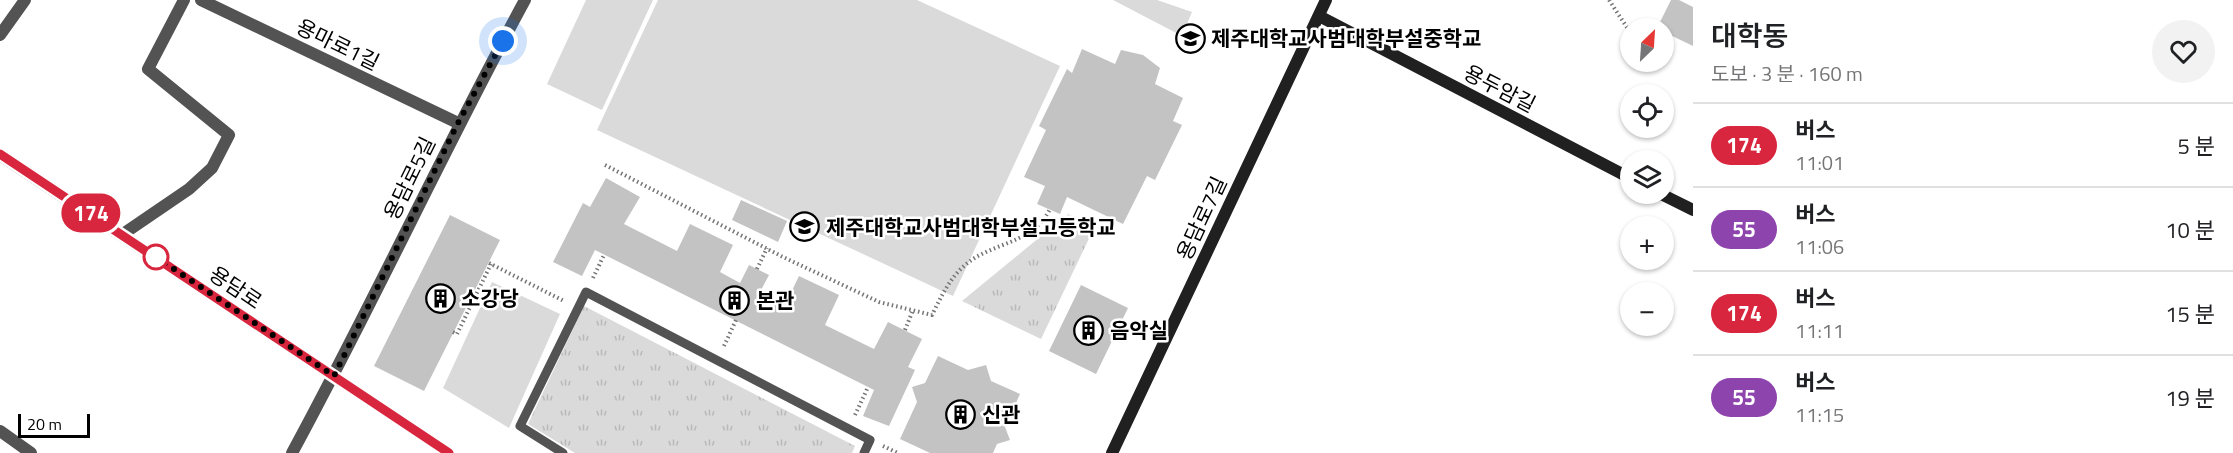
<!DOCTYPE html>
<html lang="ko">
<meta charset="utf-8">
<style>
body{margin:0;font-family:"Titillium Web","Noto Sans KR",sans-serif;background:#f2f2f2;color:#202124;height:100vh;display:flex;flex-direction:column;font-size:22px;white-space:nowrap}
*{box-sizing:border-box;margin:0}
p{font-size:20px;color:#757577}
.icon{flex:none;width:33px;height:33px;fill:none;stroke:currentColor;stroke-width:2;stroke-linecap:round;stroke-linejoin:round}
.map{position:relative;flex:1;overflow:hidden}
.drawer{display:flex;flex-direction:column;background:#fff;width:540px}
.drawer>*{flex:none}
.badge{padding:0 12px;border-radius:20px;font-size:21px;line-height:39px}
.needle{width:39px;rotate:25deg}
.fabs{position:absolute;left:1620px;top:18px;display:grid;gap:12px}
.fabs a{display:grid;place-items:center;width:54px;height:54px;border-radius:50%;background:#fff;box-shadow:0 2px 4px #0004;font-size:30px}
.scale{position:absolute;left:18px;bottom:15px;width:72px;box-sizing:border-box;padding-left:6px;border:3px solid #000;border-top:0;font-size:16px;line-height:21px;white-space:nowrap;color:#000;-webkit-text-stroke:4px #fff;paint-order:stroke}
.you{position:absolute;width:30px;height:30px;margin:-15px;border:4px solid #fff;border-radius:50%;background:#1a73e8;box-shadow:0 0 0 9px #1a73e833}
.map>.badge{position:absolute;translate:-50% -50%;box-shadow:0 0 0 3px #fff}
.round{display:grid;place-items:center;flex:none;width:63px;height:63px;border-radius:32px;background:#f2f2f2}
.overview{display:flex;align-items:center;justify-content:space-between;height:102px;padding:0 18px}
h1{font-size:28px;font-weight:600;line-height:45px}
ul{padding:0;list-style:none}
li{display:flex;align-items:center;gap:18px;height:84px;padding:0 18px;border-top:2px solid #e0e0e0}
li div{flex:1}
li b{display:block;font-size:22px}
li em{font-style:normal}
li .badge{min-width:66px;font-weight:700;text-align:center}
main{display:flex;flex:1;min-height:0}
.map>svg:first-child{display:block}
.grass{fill:#dadada}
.park{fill:url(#park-tufts)}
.building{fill:#c3c3c3}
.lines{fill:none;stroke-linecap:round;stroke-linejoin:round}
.path{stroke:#757575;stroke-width:4;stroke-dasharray:1.5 3;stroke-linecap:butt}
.lane{stroke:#535353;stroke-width:9}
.street{stroke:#535353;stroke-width:12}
.secondary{stroke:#202020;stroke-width:12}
.line-casing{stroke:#fff;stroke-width:14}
.line{stroke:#d7263d;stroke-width:9}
.walk{stroke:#000;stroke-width:6;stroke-dasharray:0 10.8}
.stop-dot{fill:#fff;stroke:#d7263d;stroke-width:3}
.labels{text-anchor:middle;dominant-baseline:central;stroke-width:5;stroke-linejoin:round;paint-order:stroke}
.poi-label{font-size:21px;font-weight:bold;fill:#000;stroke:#fff;text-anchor:start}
.street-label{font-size:21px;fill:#000;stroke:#fff}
</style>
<main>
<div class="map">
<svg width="1693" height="453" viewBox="0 0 1693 453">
<defs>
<pattern id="park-tufts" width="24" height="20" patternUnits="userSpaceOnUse" patternTransform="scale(1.5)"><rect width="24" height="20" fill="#dadada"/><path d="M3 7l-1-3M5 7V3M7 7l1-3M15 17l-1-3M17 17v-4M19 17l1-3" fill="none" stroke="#b9b9b9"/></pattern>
</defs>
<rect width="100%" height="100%" fill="#fff"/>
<path class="grass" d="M586,0h67l-51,110 -55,-26z
M658,0h259l143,66 -107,230 -356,-166z
M1113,0h44l35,12 -10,24z
M492,282l68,32 -51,114 -66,-40z"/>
<path class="park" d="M1068,214l27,12 -54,113 -79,-38z
M584,306l271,140 -3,7h-277l-47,-29z"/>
<path class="building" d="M1671,0h8l14,7v39l-29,-14v-4h-7z
M1082,49l33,15 6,-14 22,5 17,13 -5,16 28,14 -10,23 9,4 -27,55 -8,-4 -24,48 -56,-27 -7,17 -23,-10 8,-18 -21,-9 22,-47 -7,-4 28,-57 5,4z
M606,178l34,19 -16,27 53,27 13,-27 43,21 -13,27 20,11 9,-18 20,10 -9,17 25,13 14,-29 40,19 -14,30 49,24 14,-27 34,17 -14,28 7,3 -26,56 -26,-10 11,-26 -279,-140 -13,26 -29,-14 30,-59 7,4z
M741,200l46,21 -9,21 -46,-22z
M450,215l50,25 -76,151 -50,-25z
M1081,285l47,23 -32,66 -47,-23z
M938,356l30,14 18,-5 5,16 29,13 -15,33 5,13 -13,4 -4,9h-63l-30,-14 17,-37 -5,-15 13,-4z"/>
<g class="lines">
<path class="path" d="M1609,0l21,32
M605,165l178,92 96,45 53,13c11,-22 20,-42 41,-56 27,-17 61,-18 77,-50
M489,263l75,38
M757,269l10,-21
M593,278l11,-23
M905,330l8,-20
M453,332l4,2 34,-70
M724,346l12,-26
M855,415l13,-28
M883,446l15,7"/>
<path class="lane" d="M563,453l-43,-27 66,-134 284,148 -6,13"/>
<path class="street" d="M201,0l257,123
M0,35l25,-35
M123,234l66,-45 23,-21 17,-33 -81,-66 36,-69
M0,431l31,22
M292,453c81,-149 152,-304 233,-453"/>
<path class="secondary" d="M1319,16l311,162
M0,155l449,298
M1661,194l32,16
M1112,453l214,-453"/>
</g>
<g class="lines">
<defs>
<path id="line" d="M0,154l449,299"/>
</defs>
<use href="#line" class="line-casing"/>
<use href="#line" class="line"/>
<path class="walk" d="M156,257l178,119 124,-253 45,-82"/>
</g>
<defs>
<symbol id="school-ring" viewBox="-11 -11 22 22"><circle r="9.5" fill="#fff" stroke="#000" stroke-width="1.5"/><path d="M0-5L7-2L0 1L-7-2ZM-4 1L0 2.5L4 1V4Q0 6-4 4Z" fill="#000"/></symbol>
<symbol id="building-ring" viewBox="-11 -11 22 22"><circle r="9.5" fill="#fff" stroke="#000" stroke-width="1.5"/><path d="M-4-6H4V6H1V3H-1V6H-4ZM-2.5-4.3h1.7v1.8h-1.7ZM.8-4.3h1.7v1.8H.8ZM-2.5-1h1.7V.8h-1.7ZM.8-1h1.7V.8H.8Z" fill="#000"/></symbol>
</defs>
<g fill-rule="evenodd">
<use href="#school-ring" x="1174" y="22" width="33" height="33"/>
<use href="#school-ring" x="788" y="210" width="33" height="33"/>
<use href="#building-ring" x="424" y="282" width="33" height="33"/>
<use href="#building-ring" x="718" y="284" width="33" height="33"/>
<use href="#building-ring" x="1072" y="314" width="33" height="33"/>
<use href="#building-ring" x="944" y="398" width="33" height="33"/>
</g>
<circle class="stop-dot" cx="156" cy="257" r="12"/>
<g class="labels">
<g class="poi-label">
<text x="1211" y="38">제주대학교사범대학부설중학교</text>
<text x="826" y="227">제주대학교사범대학부설고등학교</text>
<text x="461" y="298">소강당</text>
<text x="756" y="300">본관</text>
<text x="1110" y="330">음악실</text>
<text x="982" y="414">신관</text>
</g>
<g class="street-label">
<text transform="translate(338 44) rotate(26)">용마로1길</text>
<text transform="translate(1500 88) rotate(27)">용두암길</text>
<text transform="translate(409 178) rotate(-64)">용담로5길</text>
<text transform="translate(1201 218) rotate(-65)">용담로7길</text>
<text transform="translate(236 287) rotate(34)">용담로</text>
</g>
</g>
</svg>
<div class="fabs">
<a><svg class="needle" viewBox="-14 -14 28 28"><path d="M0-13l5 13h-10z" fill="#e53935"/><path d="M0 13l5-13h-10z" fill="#757577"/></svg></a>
<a><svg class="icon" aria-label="locate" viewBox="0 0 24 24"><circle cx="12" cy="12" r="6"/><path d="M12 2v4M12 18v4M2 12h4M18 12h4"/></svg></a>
<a><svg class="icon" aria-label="layers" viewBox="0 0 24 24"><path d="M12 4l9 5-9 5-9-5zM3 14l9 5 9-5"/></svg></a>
<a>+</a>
<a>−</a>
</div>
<div class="scale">20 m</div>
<div class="you" style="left:503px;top:41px"></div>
<b class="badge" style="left:91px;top:213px;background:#d7263d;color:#fff">174</b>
</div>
<section class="drawer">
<div class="overview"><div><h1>대학동</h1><p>도보 · 3 분 · 160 m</p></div><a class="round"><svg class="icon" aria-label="heart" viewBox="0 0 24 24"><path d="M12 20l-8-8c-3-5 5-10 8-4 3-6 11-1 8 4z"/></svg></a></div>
<ul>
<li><span class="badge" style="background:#d7263d;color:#fff">174</span><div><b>버스</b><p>11:01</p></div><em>5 분</em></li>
<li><span class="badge" style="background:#8e44ad;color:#fff">55</span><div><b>버스</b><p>11:06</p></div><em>10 분</em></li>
<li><span class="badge" style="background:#d7263d;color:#fff">174</span><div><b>버스</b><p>11:11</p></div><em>15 분</em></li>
<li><span class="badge" style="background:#8e44ad;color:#fff">55</span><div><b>버스</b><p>11:15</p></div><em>19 분</em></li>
</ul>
</section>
</main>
